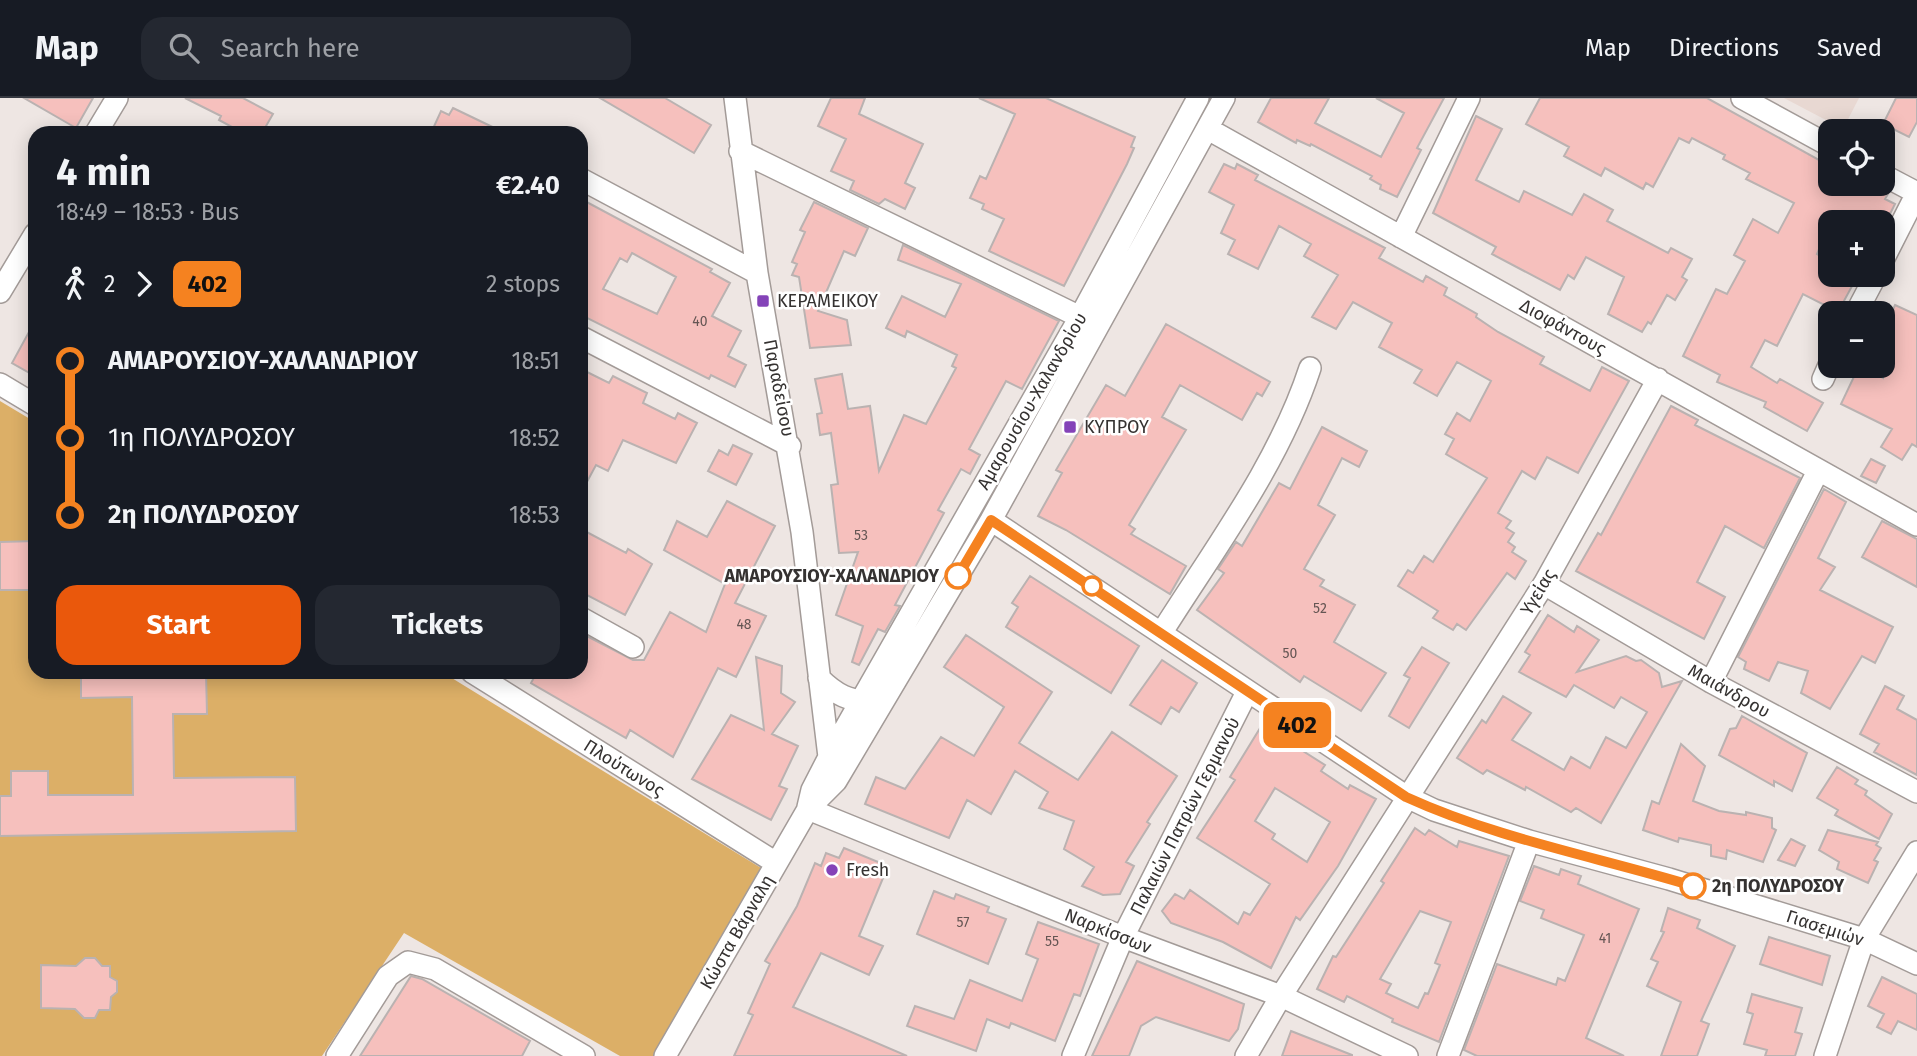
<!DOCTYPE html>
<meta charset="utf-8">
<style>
body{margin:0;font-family:"Fira Sans",sans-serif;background:#242831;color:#f1f3f6;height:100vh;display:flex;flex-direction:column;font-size:26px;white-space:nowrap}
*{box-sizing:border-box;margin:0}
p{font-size:23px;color:#9ea1a6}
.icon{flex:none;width:38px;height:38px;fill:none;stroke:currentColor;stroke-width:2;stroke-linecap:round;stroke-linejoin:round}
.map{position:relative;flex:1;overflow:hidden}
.panel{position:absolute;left:28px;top:28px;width:560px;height:553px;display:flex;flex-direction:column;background:#171b24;border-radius:21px;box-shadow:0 4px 18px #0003}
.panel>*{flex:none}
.badge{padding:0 14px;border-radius:10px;font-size:24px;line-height:46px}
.buttons{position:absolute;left:1818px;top:21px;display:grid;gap:14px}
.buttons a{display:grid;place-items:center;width:77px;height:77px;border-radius:14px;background:#171b24;box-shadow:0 4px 18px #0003;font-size:35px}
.map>.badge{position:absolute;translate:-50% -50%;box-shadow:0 0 0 4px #fff}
.legs{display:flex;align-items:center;gap:10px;height:77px;padding:0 28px;font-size:23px}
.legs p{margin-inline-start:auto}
.summary{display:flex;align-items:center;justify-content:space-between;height:119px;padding:0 28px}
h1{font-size:38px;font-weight:700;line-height:52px}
.button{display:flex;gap:14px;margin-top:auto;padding:14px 28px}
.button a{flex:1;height:80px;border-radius:21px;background:#ea580c;color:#fff;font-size:28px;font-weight:700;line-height:80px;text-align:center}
.button a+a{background:#242831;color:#f1f3f6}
ul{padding:0 28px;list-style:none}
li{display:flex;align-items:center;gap:24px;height:77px;font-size:26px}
li i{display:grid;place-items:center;width:10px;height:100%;margin:0 9px;background:currentColor}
li i::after{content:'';width:18px;height:18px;margin:-9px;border:5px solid;border-radius:50%;background:#171b24}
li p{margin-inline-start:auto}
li:first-child i{background:linear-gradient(#0000 50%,currentColor 0)}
li:last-child i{background:linear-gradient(currentColor 50%,#0000 0)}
header{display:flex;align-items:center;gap:42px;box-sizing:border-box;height:98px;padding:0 35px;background:#171b24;border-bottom:2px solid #363941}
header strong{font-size:33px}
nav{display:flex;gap:38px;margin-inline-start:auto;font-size:24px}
.search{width:490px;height:63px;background:#242831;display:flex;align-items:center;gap:18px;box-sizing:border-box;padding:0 24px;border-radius:21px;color:#9ea1a6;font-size:26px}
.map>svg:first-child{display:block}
.built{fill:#e8d8d2}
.forest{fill:#dcaf67}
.building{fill:#f6c0bd;stroke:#bab2b1;stroke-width:2;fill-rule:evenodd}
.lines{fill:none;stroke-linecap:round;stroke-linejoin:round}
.minor-casing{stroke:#a39b98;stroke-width:24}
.minor{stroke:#fff;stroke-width:21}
.line-1-casing{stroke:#fff;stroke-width:16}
.line-1{stroke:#f58220;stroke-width:10}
.poi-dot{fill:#8443b8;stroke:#fff;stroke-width:2.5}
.stop-1-dot{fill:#fff;stroke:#f58220;stroke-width:3.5}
.labels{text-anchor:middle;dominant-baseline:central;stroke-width:5;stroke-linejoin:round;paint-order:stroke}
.number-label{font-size:14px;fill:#655654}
.poi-label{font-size:18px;fill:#353231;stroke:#fff;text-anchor:start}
.street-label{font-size:18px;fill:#353231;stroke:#fff}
.stop-label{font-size:18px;font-weight:bold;fill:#353231;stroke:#fff;text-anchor:end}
</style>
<header>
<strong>Map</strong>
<div class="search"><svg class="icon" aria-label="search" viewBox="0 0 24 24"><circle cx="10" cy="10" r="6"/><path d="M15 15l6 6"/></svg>Search here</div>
<nav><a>Map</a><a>Directions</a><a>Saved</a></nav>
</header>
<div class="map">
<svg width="1917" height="958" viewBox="0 0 1917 958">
<rect width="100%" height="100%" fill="#eee6e3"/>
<path class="built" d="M1784,0h75l-16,31z"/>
<path class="forest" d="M0,303l35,21v250h407l319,196 -106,188h-35l-216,-123 -82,123h-322z"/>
<path class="building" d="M24,0h69l-17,30z
M185,0h58l30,16 -11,19h-19l-24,-13 2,-4z
M600,0h65l46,27 -17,28z
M831,0h34l-6,16 64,30 -18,39 10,5 -10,21 -20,-10 -6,5 -29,-14 4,-9 -23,-10 15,-32 -28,-13z
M979,0h67l89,39 -4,10 3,1 -7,16 -63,122 -75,-35 15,-32 -22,-10 2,-5 -14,-6 10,-22 6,3 29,-65z
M1271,0h58l-14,25 66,34 23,-44 -28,-15h68l-27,50 4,2 -24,47 -17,-8 1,-4 -11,-6 2,-3 -61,-32 -1,2 -13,-6 -1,3 -38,-21z
M1540,0h167l123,68v18h37l21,10 -3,5 10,5 -9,18h-56l-13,32 13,8v13h28l-20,37 -35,-18 -26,52 -12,-6 -14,27 26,16 3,-4 43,24 -16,28 -43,-24 2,-5 -49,-20 3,-7 -37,-19 33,-67 11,5 18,-33 -11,-6 19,-36 25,14 16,-30 -48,-24 4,-6 -27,-14 2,-4 -33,-17 -3,5 -10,-5 -26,49 -7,-4 -3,6 -38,-21 -4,8 -37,-20 5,-9 -43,-23z
M1896,0h21v24l-8,15 -26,-13z
M453,10l52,25h-74l10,-22 8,4z
M1476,18l26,13 -26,51 43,22 5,-11 48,24 12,-21 29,16 -6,11 61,32 3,-5 21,11 -10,18 5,3 -12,20 -8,-5 -16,29 -3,-2 -6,10 -34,-18 16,-37 -38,-20 -12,22 -6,-4 -8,15 -68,-36 4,-7 -63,-34z
M1224,66l11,5 2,-5 21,11 -3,5 130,68 -6,10 44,24 3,-6 21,12 -3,7 33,19 -1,3 22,15 46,25 -4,7 50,27 12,-24 27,14 -51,92 -31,-16 -12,22 -13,-8 -24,42 13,8 -5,7 8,5 -6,9 7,5 -3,5 14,9 -11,18 -8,-6 -41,57 -9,-6 -4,6 -20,-12 5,-7 -40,-25 10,-16 5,3 11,-17 9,6 54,-84 -41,-24 8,-15 -9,-5 12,-21 13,8 21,-40 -34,-19 -20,34 -23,-13 8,-13 -43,-23 13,-24 -39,-21 -17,27 -24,-12 26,-42 -34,-19 7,-12 -32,-18 -21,43 -30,-15 7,-14 -14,-7 13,-28 -25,-13z
M581,101l131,70 -2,3 20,11 -18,33 29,15 -13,25 18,9 -11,22 -24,-12 -2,4 -128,-64zM632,155l44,24 -19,37 -54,-25 17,-31 7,4z
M814,104l54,26 -13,28 -11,-5 -26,60 29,9 4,25 -41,3 -11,-71 -7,-2 5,-11 -5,-2 13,-30 -5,-2z
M903,147l156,76 -37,68 -16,-8 -37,68 11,6 -10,19 -9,-5 -23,41 6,3 -49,92 5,1 -15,26 -7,-3 -19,36 -7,-3 11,-36 -27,-11 22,-63 -19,1 -8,-68 7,-1 -7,-51 -11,2 -3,-21 5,-1 -7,-34 27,-5 6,35 22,-3 9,65 25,-56 22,9 30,-56 -4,-2 5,-11 -50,-24 -2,6 -19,-9 16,-32 43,21 16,-33 -63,-24z
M1895,207l22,10v132l-5,-3 -10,16 -21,-13 11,-18 -51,-25 18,-38 24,12v-46z
M35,223v55l-23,-13z
M1166,226l104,58 -8,14 -5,-3 -15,27 -62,-35 -18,32 24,13 -57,95 6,4 -4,5 55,32 -16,28 -104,-64 -28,-14 24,-43 -6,-3 50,-85 19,11z
M587,274l22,11 4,-7 34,17 -4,10 32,16 3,-6 19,10 -21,40 -53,-23 -15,31 -12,-6 -15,28v-109z
M1671,308l27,14 -3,5 105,53 -36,70 -39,-22 -28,56 28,15 -21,42 -128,-68 22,-38 3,2z
M1322,329l45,24 -8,16 -17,-9 -24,47 17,10 -31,54 20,11 -4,6 35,19 -21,37 52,31 -25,38 -57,-35 -4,6 -103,-72 27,-37 -6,-4 18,-27 6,4 37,-63 11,6z
M733,347l19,9 -16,31 -28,-14 11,-21 9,5z
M1871,361l14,7 -9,17 -15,-7z
M1824,391l22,13 -28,56 17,9 -15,23 73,37 -18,36 -13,-7 -32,53 -29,-16 7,-22 -30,-9 -9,19 -25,-12 2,-7 -8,-5z
M727,403l48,25 -40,77 31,13 -30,61 -18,-9 -45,89 -43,-27 -4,8 -95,-55 6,-11h44v-39l52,27h11l26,-48 36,20 19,-48 -61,-34 13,-29 30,16z
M1882,423l35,18v48l-55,-30z
M581,431l45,24 2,-4 24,15 -27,51 -44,-23z
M35,443v49h-35v-48z
M1030,478l109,70 -28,47 -105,-66 12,-20 -6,-4z
M1548,517l26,17 3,-6 22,14 -22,32 49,-16 10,5 5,-1 18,13 3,14 20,-6 -81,142 -25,-15 -5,4 -45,-25 -1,3 -38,-20 -4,4 -26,-16 25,-38 4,3 17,-27 28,17 -19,27 52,30 7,-13 19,11 16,-31 20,11 21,-36 -26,-15 -7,11 -40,-23 -8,12 -47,-25 11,-17 -5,-3z
M966,537l86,57 -33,51 59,37 34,-48 65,44 -30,46 3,2 -24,38 8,4 -14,28 -17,1 -21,-9 12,-19 -30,-18 10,-28 -35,-13 9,-16 -33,-21 -24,43 -24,-14 -18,38 -84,-34 11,-27 29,12 36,-52 33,19 30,-49 -60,-40z
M1422,549l27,16 -40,65 -20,-12 21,-38 -6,-3z
M756,559l26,9 -1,27 14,9 -23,32 26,12 -19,40 8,3 -16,31 -79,-41 39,-64 33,15z
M1162,562l35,23 -18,29 -8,-5 -10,17 -31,-19z
M81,574h125l1,42h-34l1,64 121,-1 1,54 -296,5v-40h11v-25h37v24h85l-1,-98 -51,1z
M1885,588l19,10 -7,13 20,11v55l-43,-23 5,-8 -19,-10z
M1742,618l65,37 -15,38 -18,-10v5l-55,-31 11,-26 6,-1z
M1262,627l63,40 -4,6 27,18 2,-4 26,14 -38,67 -38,54 -4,-3 -25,51 -48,-26 -52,-19 -9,-12 13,-17 9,5 6,-9 48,34 6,-12 6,3 20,-31 -73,-46 38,-58 -5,-3zM1275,690l55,34 -23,40 -35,-23 3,-5 -20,-13z
M1681,646l24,22 -12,35 26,10 27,4v-3l26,6v10l4,2 -13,32 -36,-12 -1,9 -15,-3v-11l-32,-7 -1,4 -35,-12 9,-29 7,3z
M1837,669l21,13 -3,4 12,7 -2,4 27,19 -13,25 -44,-24 3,-5 -21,-12z
M1415,730l10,7 4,-5 28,17 2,-6 50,15 -70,186 -47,-20 1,-3 -46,-23 -3,6 -27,-13 16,-33 3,1 48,-74 -3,-2zM1420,813l31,11 -16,41 5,2 -12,29 -3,-1 -7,15 -32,-15 5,-9 -11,-5z
M1828,732l50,12 -2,3 5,3 -7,12 4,2 -10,21 -31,-14 2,-7 -20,-12z
M1791,741l14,7 -10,20 -17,-6z
M844,750l44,18 -29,70 24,10 -14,29 -48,-22 -28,54 114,49h-173l19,-41 -5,-2 22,-49 -5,-3 32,-55 18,-43 6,3 5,-13 13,5z
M1534,768l25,9 2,-6 20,7 -3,8 61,25 -53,129 38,18h-147l-13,-6 33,-86 59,21 2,-7 7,3 19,-46 -43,-17 3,-8 -24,-9z
M934,793l20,8 2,-5 33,13 -2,5 19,7 -18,45 -71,-30z
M1668,810l32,12 -3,8 38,18 -34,75 8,3 -12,32h-36l20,-54 -34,-16 11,-24 -7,-3 13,-27 -3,-1z
M1038,824l61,22 -19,52 -6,-2 -19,47 -44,-18 -2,5 -22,-9 -11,32 -69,-25 8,-20 39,13 16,-39 52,21 16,-42 -12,-5z
M1769,839l61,19 -8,29 -62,-21z
M85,860h10l7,8h8v11l7,4v11l-6,5 -1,13h-11l-4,8h-11l-9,-9 -34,-1v-43l35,1z
M1137,863l107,43 -6,25 -9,12 -73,-24 -15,9 -12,30h-37z
M411,878l11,3 108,62 -8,15h-162z
M1882,879l35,17v36l-19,-9 -7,13 -14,-7 7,-13 -16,-8z
M1752,896l50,14 -7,24 7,2 -7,22h-30l2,-6 -23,-6 9,-30 -6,-2z
M1291,933l61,24v1h-70z"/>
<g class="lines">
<defs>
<path id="minor" d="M735,0l22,175 45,259 27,225
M1742,0l88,48
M1208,31l709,396
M96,35l21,-35
M740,53l340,166
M1883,77l34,18
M581,81l176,94
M1401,139l68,-139
M1883,162l34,-67
M0,194l35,-58
M1856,215l20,-38
M581,239l209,109
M1823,281l7,-16
M0,286l35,21
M991,422l416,277 27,13 95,31 140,38 195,60 53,25
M1544,486l167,98 206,110
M581,520l52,29
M1162,534c53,-84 117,-169 148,-264
M472,574l304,191
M819,580c16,16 31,25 54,22
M1711,584l107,-211
M808,709l4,-17 17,-33 251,-440 118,-219
M808,711l315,128 158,59 126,60
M337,958l51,-80 20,-14 27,7 149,87
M665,958l143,-247 28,-28 155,-261 233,-422
M1073,958l50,-119 124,-245
M1246,958l35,-60 263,-412 114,-205
M1448,958l81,-215
M1825,958l39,-117 53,-87"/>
</defs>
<use href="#minor" class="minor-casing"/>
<use href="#minor" class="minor"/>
</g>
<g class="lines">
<defs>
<path id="line-1" d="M958,478l33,-56 415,277c92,42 192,60 287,89"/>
</defs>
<use href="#line-1" class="line-1-casing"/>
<use href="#line-1" class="line-1"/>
</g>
<g class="poi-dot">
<rect x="756" y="196" width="14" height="14" rx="3.5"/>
<rect x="1063" y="322" width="14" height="14" rx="3.5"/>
<circle cx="832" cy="772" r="7"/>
</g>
<g class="stop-1-dot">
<circle cx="958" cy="478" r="12"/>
<circle cx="1092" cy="488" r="9"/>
<circle cx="1693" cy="788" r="12"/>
</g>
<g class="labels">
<g class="number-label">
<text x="700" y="223">40</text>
<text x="861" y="437">53</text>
<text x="1320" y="510">52</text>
<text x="744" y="526">48</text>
<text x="1290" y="555">50</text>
<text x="963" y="824">57</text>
<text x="1605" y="840">41</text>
<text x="1052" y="843">55</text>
</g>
<g class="poi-label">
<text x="777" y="203">ΚΕΡΑΜΕΙΚΟΥ</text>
<text x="1084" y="329">ΚΥΠΡΟΥ</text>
<text x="846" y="772">Fresh</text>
</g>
<g class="street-label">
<text transform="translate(1563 229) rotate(29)">Διοφάντους</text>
<text transform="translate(779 290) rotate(79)">Παραδείσου</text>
<text transform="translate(1032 303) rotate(-60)">Αμαρουσίου-Χαλανδρίου</text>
<text transform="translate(1538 494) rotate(-59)">Υγείας</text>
<text transform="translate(1729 593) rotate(29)">Μαιάνδρου</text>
<text transform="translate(624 670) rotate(32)">Πλούτωνος</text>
<text transform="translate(1185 718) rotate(-63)">Παλαιών Πατρών Γερμανού</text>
<text transform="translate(1825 830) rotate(18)">Γιασεμιών</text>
<text transform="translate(1108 833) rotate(22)">Ναρκίσσων</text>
<text transform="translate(737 834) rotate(-60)">Κώστα Βάρναλη</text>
</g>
<g class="stop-label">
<text x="939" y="478">ΑΜΑΡΟΥΣΙΟΥ-ΧΑΛΑΝΔΡΙΟΥ</text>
<text x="1712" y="788" text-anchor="start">2η ΠΟΛΥΔΡΟΣΟΥ</text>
</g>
</g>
</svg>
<div class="buttons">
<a><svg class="icon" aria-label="locate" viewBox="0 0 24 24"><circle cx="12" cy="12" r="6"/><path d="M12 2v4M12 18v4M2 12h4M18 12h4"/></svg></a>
<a>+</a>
<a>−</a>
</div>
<b class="badge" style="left:1297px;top:627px;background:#f58220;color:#111">402</b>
<section class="panel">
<div class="summary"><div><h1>4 min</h1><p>18:49 – 18:53 · Bus</p></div><b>€2.40</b></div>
<div class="legs"><svg class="icon" aria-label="walk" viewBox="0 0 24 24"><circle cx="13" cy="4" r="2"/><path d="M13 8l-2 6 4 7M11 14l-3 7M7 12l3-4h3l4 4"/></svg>2<svg class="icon" aria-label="forward" viewBox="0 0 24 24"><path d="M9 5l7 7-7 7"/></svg><b class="badge" style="background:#f58220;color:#111">402</b><p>2 stops</p></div>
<ul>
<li><i style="color:#f58220"></i><b>ΑΜΑΡΟΥΣΙΟΥ-ΧΑΛΑΝΔΡΙΟΥ</b><p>18:51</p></li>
<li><i style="color:#f58220"></i><span>1η ΠΟΛΥΔΡΟΣΟΥ</span><p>18:52</p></li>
<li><i style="color:#f58220"></i><b>2η ΠΟΛΥΔΡΟΣΟΥ</b><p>18:53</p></li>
</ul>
<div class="button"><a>Start</a><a>Tickets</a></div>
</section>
</div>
